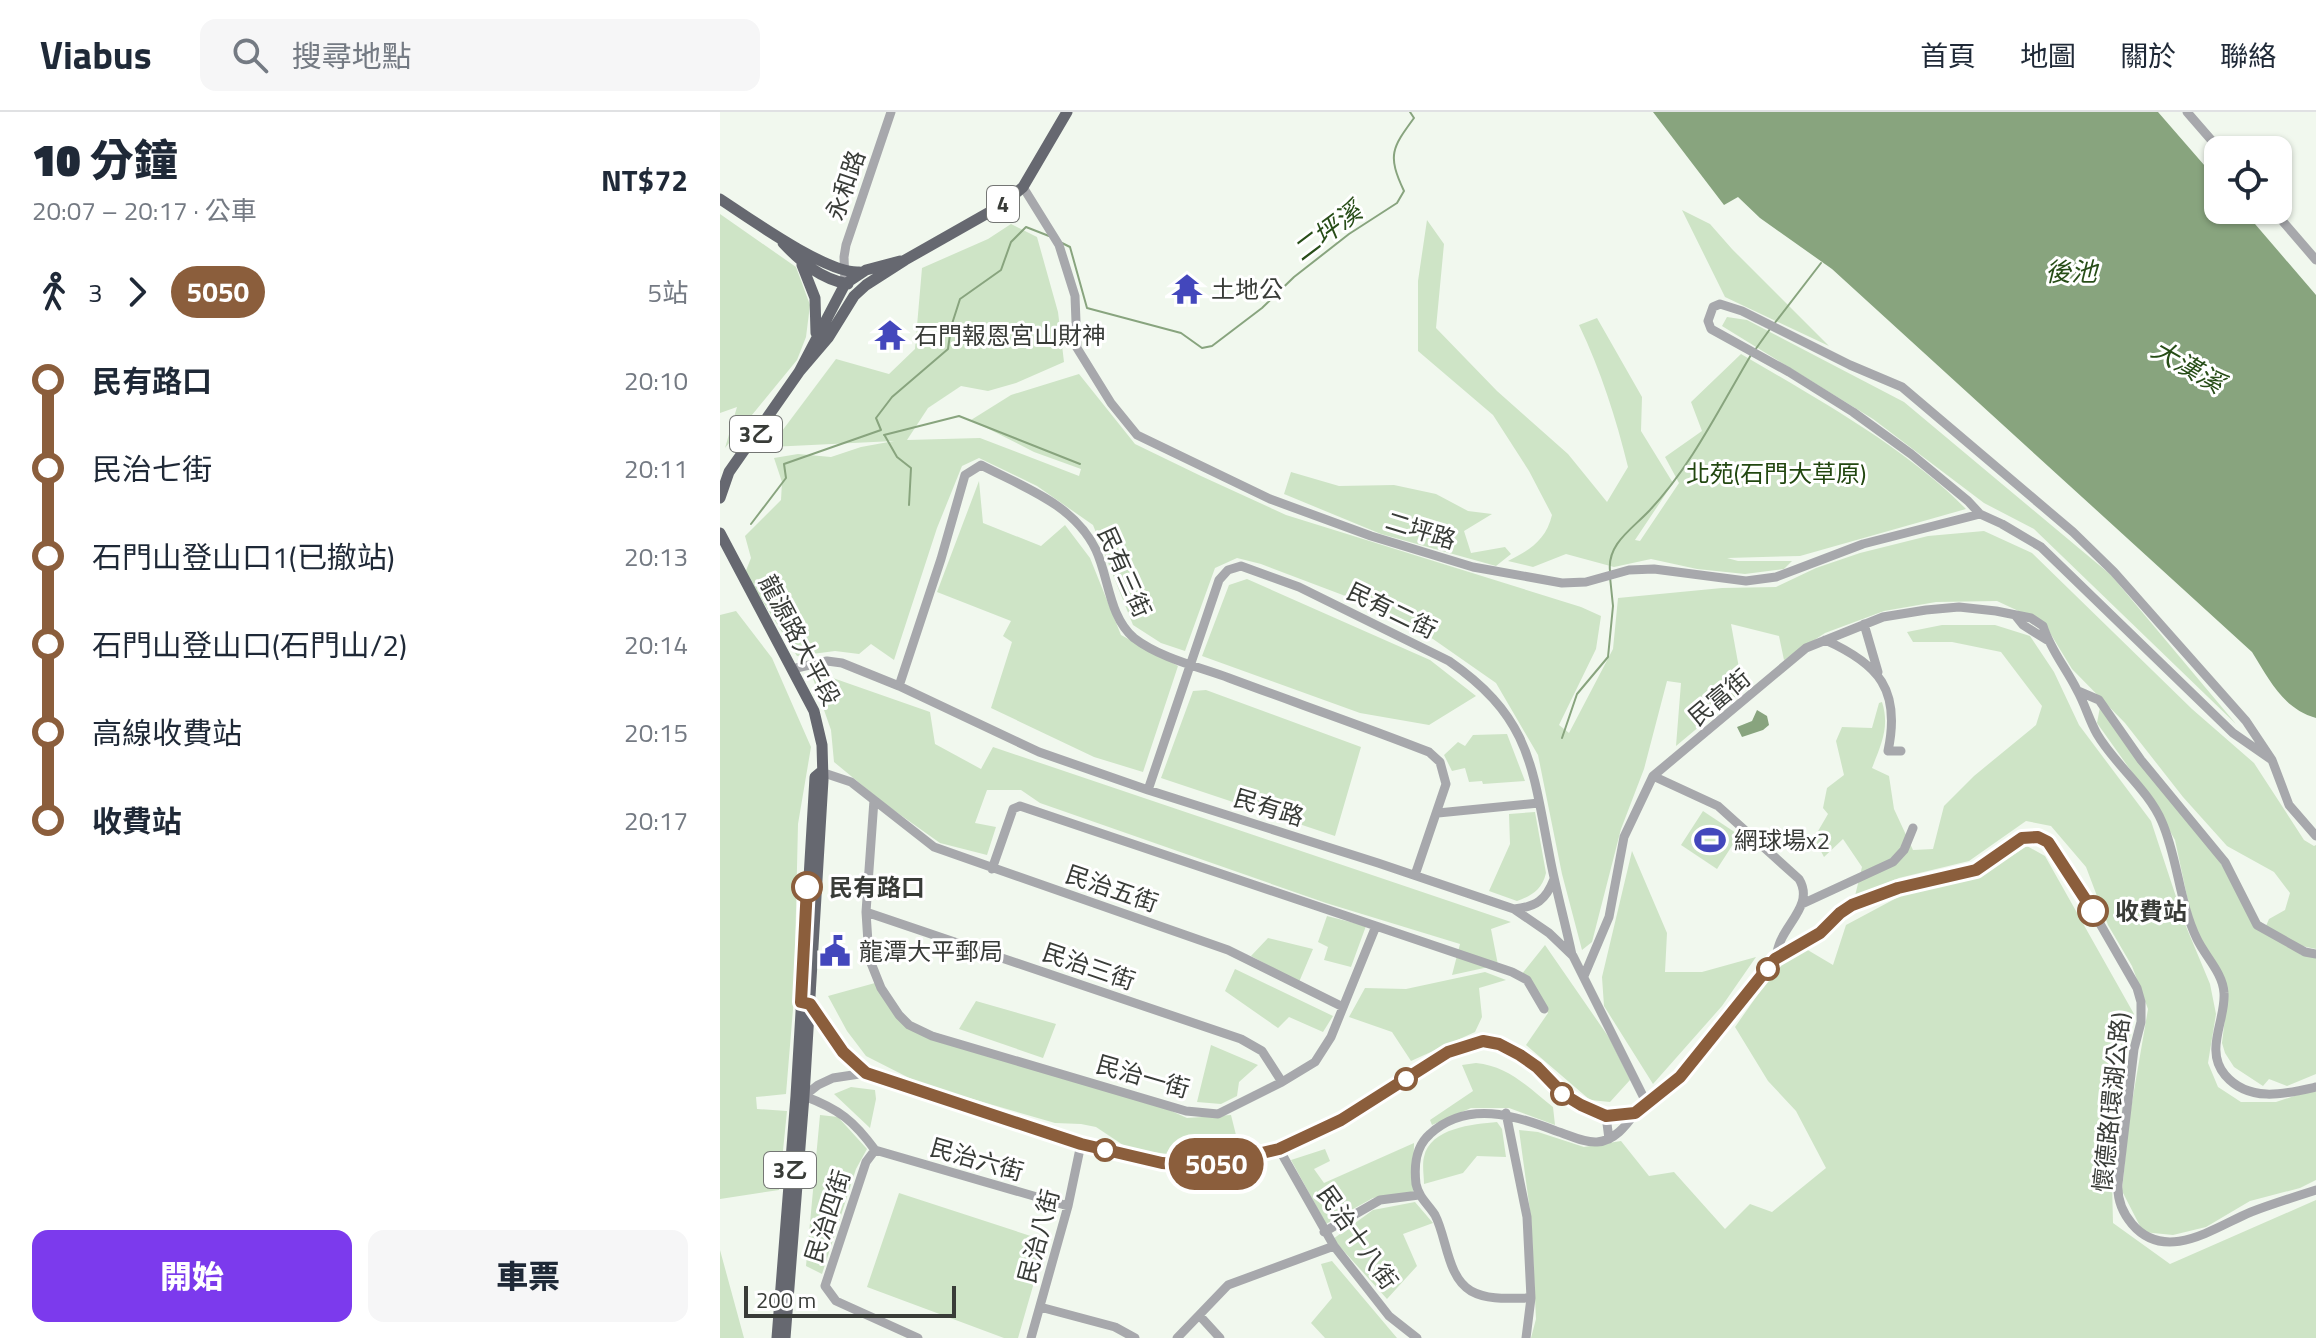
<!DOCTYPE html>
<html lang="zh-TW">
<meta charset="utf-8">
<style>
body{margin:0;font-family:"Titillium Web","Noto Sans TC",sans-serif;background:#f6f6f7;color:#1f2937;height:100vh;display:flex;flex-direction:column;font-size:30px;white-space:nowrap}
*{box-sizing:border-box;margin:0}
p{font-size:26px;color:#747a83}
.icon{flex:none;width:44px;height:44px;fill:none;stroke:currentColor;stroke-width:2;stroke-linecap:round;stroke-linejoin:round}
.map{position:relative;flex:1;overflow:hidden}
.drawer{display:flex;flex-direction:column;background:#fff;width:720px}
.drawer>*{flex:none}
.badge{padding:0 16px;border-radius:26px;font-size:28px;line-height:52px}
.tools{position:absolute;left:1484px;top:24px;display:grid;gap:16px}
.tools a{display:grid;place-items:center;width:88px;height:88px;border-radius:16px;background:#fff;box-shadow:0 2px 6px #0004;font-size:40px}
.scale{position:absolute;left:24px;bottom:20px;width:212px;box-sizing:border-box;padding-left:8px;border:4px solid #393c38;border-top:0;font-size:22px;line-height:28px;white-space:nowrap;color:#393c38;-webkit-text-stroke:6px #fff;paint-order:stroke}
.map>.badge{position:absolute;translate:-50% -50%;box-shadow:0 0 0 4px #fff}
.legs{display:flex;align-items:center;gap:12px;height:88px;padding:0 32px;font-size:26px}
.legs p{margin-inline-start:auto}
.headline{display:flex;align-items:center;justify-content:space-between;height:136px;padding:0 32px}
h1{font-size:44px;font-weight:800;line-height:60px}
.cta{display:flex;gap:16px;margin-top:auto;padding:16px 32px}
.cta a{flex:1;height:92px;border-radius:16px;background:#7c3aed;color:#fff;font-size:32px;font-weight:800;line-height:92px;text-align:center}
.cta a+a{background:#f6f6f7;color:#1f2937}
ul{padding:0 32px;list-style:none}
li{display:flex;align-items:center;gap:28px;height:88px;font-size:30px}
li i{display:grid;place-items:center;width:12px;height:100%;margin:0 10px;background:currentColor}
li i::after{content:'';width:20px;height:20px;margin:-10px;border:6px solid;border-radius:50%;background:#fff}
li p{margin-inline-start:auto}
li:first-child i{background:linear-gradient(#0000 50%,currentColor 0)}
li:last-child i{background:linear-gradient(currentColor 50%,#0000 0)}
header{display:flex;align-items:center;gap:48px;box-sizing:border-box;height:112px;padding:0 40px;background:#fff;border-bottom:2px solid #e0e1e3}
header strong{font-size:38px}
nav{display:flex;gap:44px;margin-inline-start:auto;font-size:28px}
.search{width:560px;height:72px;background:#f6f6f7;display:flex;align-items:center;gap:20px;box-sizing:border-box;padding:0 28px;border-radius:16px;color:#747a83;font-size:30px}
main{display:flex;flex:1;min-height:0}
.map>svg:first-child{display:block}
.green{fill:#cee4c6}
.water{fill:#88a47e}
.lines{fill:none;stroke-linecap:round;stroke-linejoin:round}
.stream{stroke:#88a47e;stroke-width:2}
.minor{stroke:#a7a8ac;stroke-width:9}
.major{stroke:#666870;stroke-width:11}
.line-1-casing{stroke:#fff;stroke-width:18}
.line-1{stroke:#8b5e3c;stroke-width:12}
.stop-1-dot{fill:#fff;stroke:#8b5e3c;stroke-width:4}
.labels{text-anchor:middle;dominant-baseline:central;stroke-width:6;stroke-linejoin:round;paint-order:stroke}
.shield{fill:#fff;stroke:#747674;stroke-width:2}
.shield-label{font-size:22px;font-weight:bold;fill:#393c38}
.street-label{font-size:24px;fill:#393c38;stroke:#fff}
.poi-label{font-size:24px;fill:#393c38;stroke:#fff;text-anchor:start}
.park-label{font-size:24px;fill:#224710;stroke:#fff}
.stop-label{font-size:24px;font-weight:bold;fill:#393c38;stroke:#fff;text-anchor:start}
.water-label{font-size:26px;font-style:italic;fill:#274d17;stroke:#fff}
</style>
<header>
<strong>Viabus</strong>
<div class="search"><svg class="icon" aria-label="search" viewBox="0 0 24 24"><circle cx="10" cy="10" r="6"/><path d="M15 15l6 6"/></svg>搜尋地點</div>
<nav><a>首頁</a><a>地圖</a><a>關於</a><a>聯絡</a></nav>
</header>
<main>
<section class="drawer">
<div class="headline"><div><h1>10 分鐘</h1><p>20:07 – 20:17 · 公車</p></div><b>NT$72</b></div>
<div class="legs"><svg class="icon" aria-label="walk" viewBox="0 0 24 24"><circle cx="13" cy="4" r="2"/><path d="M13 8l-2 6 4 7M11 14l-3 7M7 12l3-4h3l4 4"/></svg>3<svg class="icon" aria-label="forward" viewBox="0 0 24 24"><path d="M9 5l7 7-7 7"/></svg><b class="badge" style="background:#8b5e3c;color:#fff">5050</b><p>5站</p></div>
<ul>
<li><i style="color:#8b5e3c"></i><b>民有路口</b><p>20:10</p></li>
<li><i style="color:#8b5e3c"></i><span>民治七街</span><p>20:11</p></li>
<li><i style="color:#8b5e3c"></i><span>石門山登山口1(已撤站)</span><p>20:13</p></li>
<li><i style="color:#8b5e3c"></i><span>石門山登山口(石門山/2)</span><p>20:14</p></li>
<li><i style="color:#8b5e3c"></i><span>高線收費站</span><p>20:15</p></li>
<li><i style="color:#8b5e3c"></i><b>收費站</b><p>20:17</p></li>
</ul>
<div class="cta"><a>開始</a><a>車票</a></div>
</section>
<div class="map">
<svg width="1596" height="1226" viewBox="0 0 1596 1226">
<rect width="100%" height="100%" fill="#f1f8ee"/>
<path class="green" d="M962,98l28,14 22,25 97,97 -104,-49z
M0,102l76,53 14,38 -4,32 -9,23 -72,88 12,-41 -17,6z
M707,108l17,24 -8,84 61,63 71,63 39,48 21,-35c-12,-49 -27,-96 -49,-142l18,-7 45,79 -1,34 32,52 -38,57 5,1 39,-58 -14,-26 37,-26 -11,-29 50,-48c75,44 164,93 225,155l-166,47 -73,2 11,3h54l-8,8 -39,5 -48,-5 -46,-10 -37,8 -48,-13 -33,13 -25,-6c22,-11 38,-21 44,-46l-23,-44 -36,-56 -75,-64v-70z
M291,112l26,13 21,75 6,50 -48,21 -28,8 -27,-5 -33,22 -21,32 73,-2 99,38 2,-7 -47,-17 -63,-32 40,-25 68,-21 56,70 66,32 85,39 295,92 20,9 -5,33 -37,76 10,8 44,-84 5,-51 104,-10 54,-1 40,-19 44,-15 68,-17 56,-5 48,22 160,156 62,54 50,77 10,6 2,-1v104l-14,-3 -36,-19 35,28 15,2v117l-29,12 -18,-7 -6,7 -29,-19 -9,-14 -3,-10 6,-50 -34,-64 -19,-89 -21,-37 -57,-80 3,-16c37,59 87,107 126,164 13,19 21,41 40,55l3,-7 16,-9 5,-17 -16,-21 -47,-26 -44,-49 -58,-74 -53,-54 -28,-46 -47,-22 -61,1 -52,9 -59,22 -41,27 -5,-24 -48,-12 12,66 -67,56 5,-63 -14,-2 -23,88 -23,60 -29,113 -10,8 -20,-76 -24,-119 -42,-72 -63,-44 -85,-42 -87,-33 -24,-6 -22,10 -30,83 -24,-8 -28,-18 -40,-100 -56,-39 -58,-28 -17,8 -25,62 -43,132 -23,-16 -12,10 -24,-3 -38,5 -52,-83 6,-15 -6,-22 36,-36 1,-18 -8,-24 24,-4 33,3 30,-10 33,-6 -124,6 66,-88 53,15 26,-25 7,-81 66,-29z
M1007,205l20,3 157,82 98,82 109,91 125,149 -202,-195 -50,-26 -111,-84 -151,-93z
M571,360l48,14 55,-1 42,9 32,17 24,3 -28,17 7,22 34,-6 6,7 -15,12 -115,-32 -97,-40z
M259,369l4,42 58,23 24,-21 25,33 31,77 57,31 -35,106 -49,-15 -103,-49 21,-66 -9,-6 8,-15 -74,-29z
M527,467l183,81 46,36 -47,29 -69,-12 -158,-57 27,-71z
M16,499l36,47 39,89 -13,77 -4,173 -8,97 -30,3 1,12 30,2 -8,79 -59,9v-584z
M1222,513h53l35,11 24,36 25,53 72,96 34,103 25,60 6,30 -8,49 10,24 23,15h35l40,-13v91l-16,8 -50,13 -44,26 -33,8 -30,-3 -21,-41 7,-71 19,-111 -16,-43 -24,-41 -22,-58 -35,-41 -25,-5 -57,40 -70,17 -44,18 7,-29 -19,-28 -19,18 -10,-19 14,-24 -5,-6 4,-20 17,-13 -8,-34 6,-14 30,1 7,-25 3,-1c8,25 -1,43 -10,66l17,8 5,33 19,41 20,-1 11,-43 30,-30 62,-51 6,-19 -41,-54 -49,-10h-39l-6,-10z
M90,558l120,42 5,32 46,25 12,-22 518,175 -20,7 7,36 -46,10 8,-31 -134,-41 -286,-100 -19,-13h-34l-12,33 21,4 -9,28 -47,-12 -55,-39 -51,-42 -3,-32z
M486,578l155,57 -26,89 -174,-58 32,-87z
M787,622l18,47 -42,3 -1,-3 -13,1 -4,-14 -13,3 -8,-16 14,-13 7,4 8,-11z
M983,699l36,24 -22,34 -36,-24z
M815,700l11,61c-4,17 -15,23 -29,28l-28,-10 21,-47 -1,-30z
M1307,734l18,10 89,158 -23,129 2,80 57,41 146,-64v138h-785l5,-19 -5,-101 -12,-88 19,2 46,15 37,-6 28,35 25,-4 51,57 25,-25 22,8 54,-44 -30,-57 -28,-30 -33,-54 45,-64 26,-14 27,16 13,-40 58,-31 76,-18z
M912,739l35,82 -2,39h37l54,-15 -34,49 -69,78 -49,-78 -2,-29z
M607,804l39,10 -15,41 -27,-7 4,-13 -10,-5z
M548,826l45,11 -14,33 -48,-26z
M825,833l65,94 20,41 -20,22 -20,-2 -64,-55 22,-32 -27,-38z
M515,857l98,47 -10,16 -34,-15 -11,11 -53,-37z
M765,860l21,8 -27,8 3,29 -7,15 -64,29 -19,-29 -43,-15 16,-29 41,1z
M155,871l28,39 264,87 20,9 44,-3 8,32 -63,8 -47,-6 -33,-22 -15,-3 -26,-1 -134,-39 -55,-28 -19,-25 -19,-35z
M256,889l80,23 -13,34 -84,-29z
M491,933l47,20 -19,17 -2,14 -16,8 -24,-2z
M756,951c32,3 52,24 77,44l2,18 -46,-17h-38l-39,17 -2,-5 43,-29 -11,-26z
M131,975l24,3 1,9 -6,29 -36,-34z
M100,1003l18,2 29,32 -11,20 -34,105 -16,-8z
M777,1010l5,7 4,28 -29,-1 -14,17 -39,11c0,-8 -2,-19 0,-27 6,-29 49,-33 73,-35z
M694,1031l-1,49 -40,6 -47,26 -35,-64 34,-11 5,12 -16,8 10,14z
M179,1081l147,48 -28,97h-14l-137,-51z
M695,1090l18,21 -30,11 14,32 -30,33 -54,-60 40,-29z
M0,1138l24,88h-24z
M612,1149l65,77h-72l-14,-15 21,-25 -11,-34z"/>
<path class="water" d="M933,0h505l60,69v29h25l73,85v423c-33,-9 -47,-39 -64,-66l-420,-383 -72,-51 -22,-21 -14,8z
M1037,598l10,6 2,9 -6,5 -21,7 -5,-10 15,-6z"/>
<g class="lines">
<path class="stream" d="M342,131l8,4 17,61 94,25 21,15 10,-2 50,-38 32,-31 55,-43 48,-31 7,-12c-17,-36 -12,-43 10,-73l-4,-6
M1054,212l47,-61
M1035,238l15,-21
M164,323l75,-19 121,48
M165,324l12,21 14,11 -2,37
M31,412l35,-46 -2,-14 97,-34 -5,-12 16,-21 56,-48 3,-22 9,-28 41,-29 10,-28 15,-15 23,9
M890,459c-3,-27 22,-42 39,-60 42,-44 71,-104 102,-156
M842,626l15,-44 31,-37 5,-51 -3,-29"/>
<path class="minor" d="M1467,0l33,38
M303,75l36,58 16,51 2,52 34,55 26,32 133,64 101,37 102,31 89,16 24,-1 43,-12 25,-1 92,12 30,-4 87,-33 117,-30
M1553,98l43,50
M125,172l-1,-27 2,-12 45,-133
M1295,503l8,10 24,15
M1144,512l14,48
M1105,528c54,24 76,50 63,111h13
M72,557l35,-8 15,2 57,23 140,66 109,38 230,73 136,46 35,24 24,23 73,146
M179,574l42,-127 24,-84 16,-10c42,22 93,39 115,85 13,28 13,67 38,88 26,20 65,29 95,40 67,25 134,48 200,74l11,10 6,22 -31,91
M1358,579l21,9 42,60 84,102 32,63 48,27 11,2
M1552,648l-39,-27 -192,-186 -39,-23 -22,-10 -12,-13 -57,-47 -58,-42 -64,-40 -78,-43 -3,-8 5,-14 7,-3 22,7 108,54 52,22 171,145 41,40 132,149 26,39 17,45 27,31
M101,660l30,10 23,18 -8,112 3,46 12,30 18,27 10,10 23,11 254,75 32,3 64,-32 33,-20 16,-25 45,-111 136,46 15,8 17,29
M933,664l65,30 81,73c14,23 -9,41 -18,61 -3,6 -4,13 -6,19
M428,678l71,-210 9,-10 13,-4 58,21 150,74c82,57 83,105 101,197 6,32 15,64 22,97
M154,688l60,47 294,103 115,57
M718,701l101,-10
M272,757l21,-60 7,-3 356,120
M1082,792l91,-42 11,-12 9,-22
M794,797c22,-2 32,-9 40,-30
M146,800l375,127 21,12 20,31
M1116,804c19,-12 41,-23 63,-28 26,-6 55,-8 79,-19 27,-11 36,-43 70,-27l47,73 42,73 4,14v20l-7,27 -16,135c-1,15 4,28 14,40 34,40 83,3 119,-12 21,-8 43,-15 65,-22
M864,864l25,-59 15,-80 29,-61 153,-128 77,-31 43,-7 33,-3 37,4 35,7 12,8c7,23 23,42 34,64 8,14 12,30 20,44 18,31 51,55 65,88 16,37 17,80 35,117 8,17 26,34 27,54 2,27 -20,57 1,82 24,28 60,19 91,12
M89,891l34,49 23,21
M79,984h5l14,-11 15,-7 33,-5 134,45 130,40 32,5 45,3 72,-17 43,-18 126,-79 35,-11 16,3 21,11 17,12 26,27 18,11 25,11 29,-3 45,-36 95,-118 45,-26 20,-20
M84,984c35,13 50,25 71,54
M786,1001l21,104 4,81 -5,40
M886,1004l3,23
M559,1037l55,97 55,70 28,22
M155,1038l-9,12 -41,124 11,15 82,37
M155,1038l193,56
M604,1120l56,-32 39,-5
M811,1186c-19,0 -42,3 -60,-7 -24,-14 -24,-53 -36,-76 -7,-11 -16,-17 -19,-31 -2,-18 -1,-37 14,-50 37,-34 85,-19 126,-3 13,4 28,12 41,11 17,-1 29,-16 38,-29
M320,1195l75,20 20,11
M479,1203l21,23
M311,1226l37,-132 13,-62
M457,1226l51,-53 106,-39"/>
<path class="major" d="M0,87c29,19 107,75 139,73
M63,131c19,20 38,36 65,41
M82,153l13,33 1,35
M79,260l29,-34 26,-42 12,-11 39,-25 97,-55 21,-18 44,-75
M0,386l9,-26 70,-100 46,-88 21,-14 34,-9
M0,421l94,178 8,34 1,35 -19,316 -19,242
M57,1226l19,-242 19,-319 6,-5"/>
</g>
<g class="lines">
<defs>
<path id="line-1" d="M87,775l-6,115 9,2 33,48 23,21 215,71 81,19 45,3 72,-17 62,-29 107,-68 35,-11 16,3 21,11 17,12 26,27 18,11 25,11 29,-3 45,-36 95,-118 45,-26 20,-20 12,-8 46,-17 78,-18 46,-32 16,-1 10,5 45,69"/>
</defs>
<use href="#line-1" class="line-1-casing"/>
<use href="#line-1" class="line-1"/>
</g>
<defs>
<symbol id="temple-bare" viewBox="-9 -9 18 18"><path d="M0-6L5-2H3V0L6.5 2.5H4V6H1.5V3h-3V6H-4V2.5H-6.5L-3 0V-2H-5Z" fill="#4347bc" stroke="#fff" stroke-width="2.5" paint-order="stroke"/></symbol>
<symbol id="stadium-bare" viewBox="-9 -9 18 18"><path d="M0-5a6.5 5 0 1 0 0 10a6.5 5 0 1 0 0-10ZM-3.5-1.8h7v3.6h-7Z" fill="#4347bc" stroke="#fff" stroke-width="2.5" paint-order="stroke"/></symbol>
<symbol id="civic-bare" viewBox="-9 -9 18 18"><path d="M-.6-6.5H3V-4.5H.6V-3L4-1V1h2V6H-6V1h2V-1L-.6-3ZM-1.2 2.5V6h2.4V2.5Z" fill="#4347bc" stroke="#fff" stroke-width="2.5" paint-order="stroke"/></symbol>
</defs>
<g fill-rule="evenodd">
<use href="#temple-bare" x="445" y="155" width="44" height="44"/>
<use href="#temple-bare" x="148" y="201" width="44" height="44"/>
<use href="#stadium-bare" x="968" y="706" width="44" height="44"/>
<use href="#civic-bare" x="93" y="817" width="44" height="44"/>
</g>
<g class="stop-1-dot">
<circle cx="87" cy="775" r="14"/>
<circle cx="1373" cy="799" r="14"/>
<circle cx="1048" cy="857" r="10"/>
<circle cx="686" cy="967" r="10"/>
<circle cx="842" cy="982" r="10"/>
<circle cx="385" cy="1038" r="10"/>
</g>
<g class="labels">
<g class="shield">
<rect x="267" y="74" width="32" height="36" rx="6"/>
<rect x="10" y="304" width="52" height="36" rx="6"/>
<rect x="44" y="1040" width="52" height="36" rx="6"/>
</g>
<g class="shield-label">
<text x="283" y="92">4</text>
<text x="36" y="322">3乙</text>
<text x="70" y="1058">3乙</text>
</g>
<g class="street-label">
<text transform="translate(125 73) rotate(-71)">永和路</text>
<text transform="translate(701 418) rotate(17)">二坪路</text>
<text transform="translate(405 460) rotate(66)">民有三街</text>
<text transform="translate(672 498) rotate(26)">民有二街</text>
<text transform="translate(80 528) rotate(62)">龍源路大平段</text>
<text transform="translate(999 585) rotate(-40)">民富街</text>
<text transform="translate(549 695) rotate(17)">民有路</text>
<text transform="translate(392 776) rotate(19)">民治五街</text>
<text transform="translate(369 854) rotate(19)">民治三街</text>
<text transform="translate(423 964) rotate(16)">民治一街</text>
<text transform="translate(1391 990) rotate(-84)">懷德路(環湖公路)</text>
<text transform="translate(257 1047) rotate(16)">民治六街</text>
<text transform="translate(107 1104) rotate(-72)">民治四街</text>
<text transform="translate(318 1124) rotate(-75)">民治八街</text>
<text transform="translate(638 1125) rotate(55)">民治十八街</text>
</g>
<g class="poi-label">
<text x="491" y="177">土地公</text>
<text x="194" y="223">石門報恩宮山財神</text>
<text x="1014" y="728">網球場x2</text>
<text x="139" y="839">龍潭大平郵局</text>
</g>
<g class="park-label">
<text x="1056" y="361">北苑(石門大草原)</text>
</g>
<g class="stop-label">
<text x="109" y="775">民有路口</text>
<text x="1395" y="799">收費站</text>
</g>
<g class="water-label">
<text transform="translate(607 119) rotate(-37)">二坪溪</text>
<text x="1351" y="159">後池</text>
<text transform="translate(1468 254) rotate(30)">大漢溪</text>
</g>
</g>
</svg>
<div class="tools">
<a><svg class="icon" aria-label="locate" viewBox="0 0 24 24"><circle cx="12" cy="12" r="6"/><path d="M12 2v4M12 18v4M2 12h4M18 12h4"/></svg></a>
</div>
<div class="scale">200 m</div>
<b class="badge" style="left:496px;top:1052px;background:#8b5e3c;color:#fff">5050</b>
</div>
</main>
